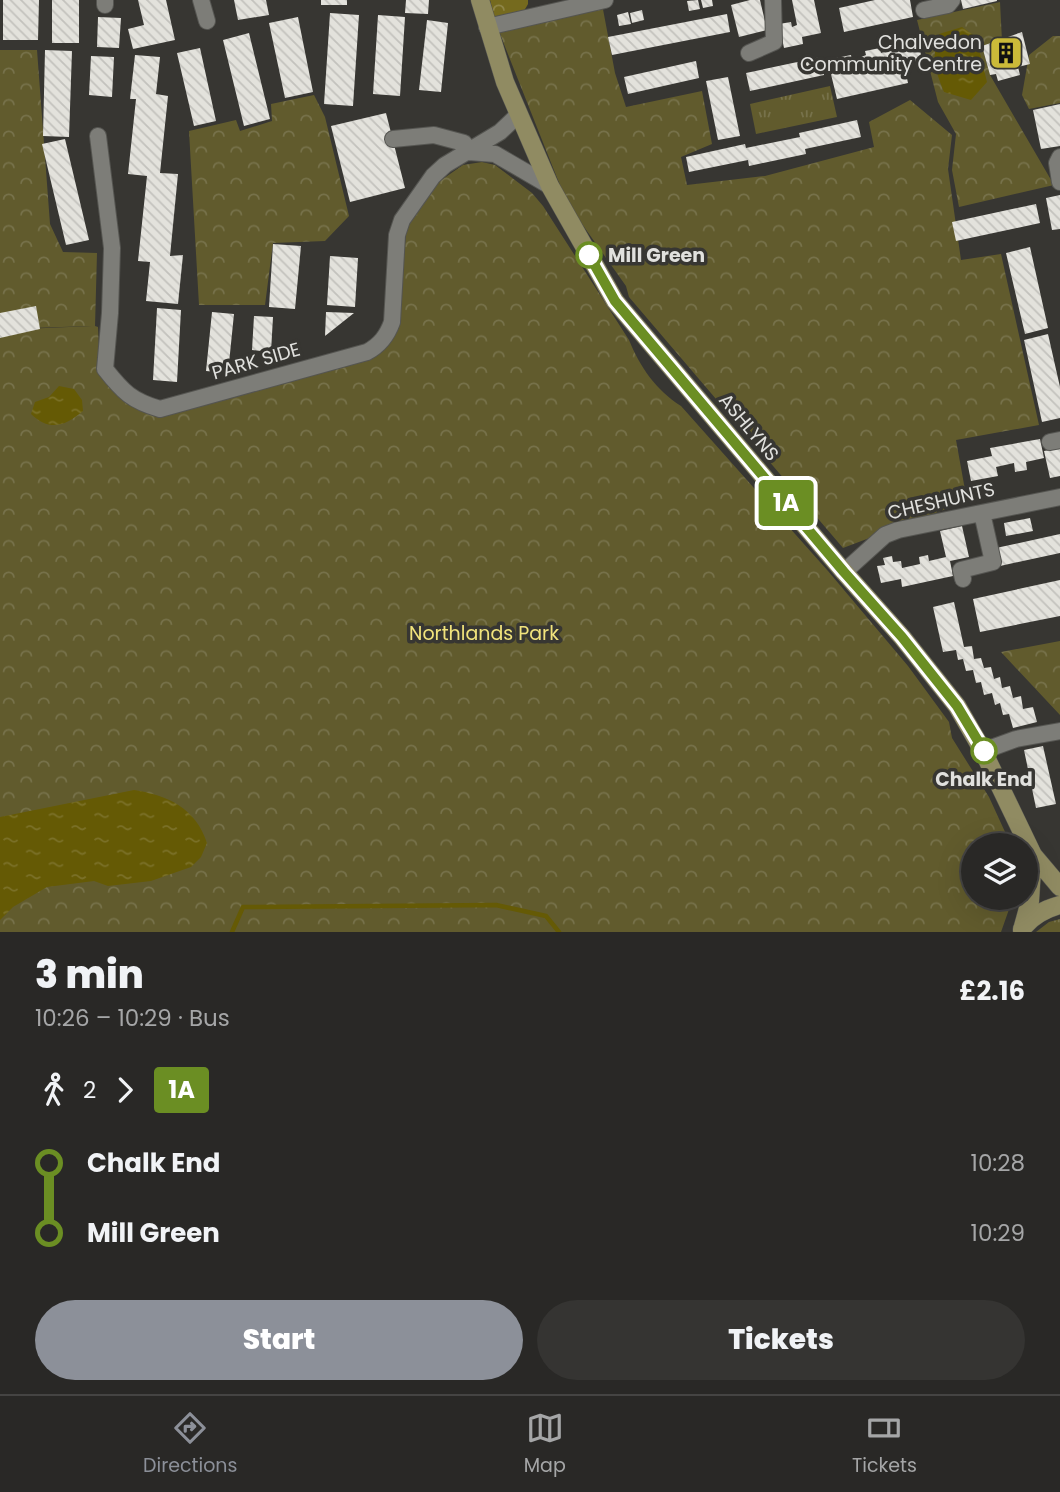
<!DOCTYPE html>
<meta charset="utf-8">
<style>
body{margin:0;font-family:Poppins,sans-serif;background:#353432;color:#f1f3f6;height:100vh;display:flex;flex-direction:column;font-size:26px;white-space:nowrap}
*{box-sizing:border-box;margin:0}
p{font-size:23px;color:#a5a6a7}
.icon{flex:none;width:38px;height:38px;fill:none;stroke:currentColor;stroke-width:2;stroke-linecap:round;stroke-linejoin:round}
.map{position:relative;height:932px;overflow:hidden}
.drawer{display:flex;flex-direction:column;background:#292826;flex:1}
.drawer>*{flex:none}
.badge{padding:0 14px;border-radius:5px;font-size:24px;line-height:46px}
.buttons{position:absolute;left:961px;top:833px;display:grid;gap:14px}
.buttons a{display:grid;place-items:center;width:77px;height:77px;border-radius:50%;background:#292826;box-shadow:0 7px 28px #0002,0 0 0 2px #454443;font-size:35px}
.map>.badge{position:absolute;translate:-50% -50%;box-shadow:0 0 0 4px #fff}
.legs{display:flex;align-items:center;gap:10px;height:77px;padding:0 35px;font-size:23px}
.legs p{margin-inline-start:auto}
.overview{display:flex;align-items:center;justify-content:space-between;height:119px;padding:0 35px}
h1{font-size:38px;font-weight:800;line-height:52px}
.action{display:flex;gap:14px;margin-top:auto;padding:14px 35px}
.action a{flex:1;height:80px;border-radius:42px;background:#8c9099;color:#fff;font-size:28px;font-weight:800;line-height:80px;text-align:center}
.action a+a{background:#353432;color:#f1f3f6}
ul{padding:0 35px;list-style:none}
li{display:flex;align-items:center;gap:24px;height:70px;font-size:26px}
li i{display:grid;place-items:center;width:10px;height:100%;margin:0 9px;background:currentColor}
li i::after{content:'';width:18px;height:18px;margin:-9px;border:5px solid;border-radius:50%;background:#292826}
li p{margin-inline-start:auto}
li:first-child i{background:linear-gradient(#0000 50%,currentColor 0)}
li:last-child i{background:linear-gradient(currentColor 50%,#0000 0)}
.menu{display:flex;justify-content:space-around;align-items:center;height:98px;border-top:2px solid #454443;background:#292826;font-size:19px;color:#a5a6a7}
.menu a{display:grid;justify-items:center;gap:4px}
.menu .current{color:#8c9099}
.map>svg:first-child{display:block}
.grass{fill:url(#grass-tufts)}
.forest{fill:url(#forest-crowns)}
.park{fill:url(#park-crowns)}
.water{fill:url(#water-ripples)}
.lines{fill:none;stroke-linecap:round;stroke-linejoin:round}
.stream{stroke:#655a05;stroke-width:4.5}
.building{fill:url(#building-back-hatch)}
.street-casing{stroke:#555551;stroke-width:18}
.secondary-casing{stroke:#555551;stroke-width:19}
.street{stroke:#7d7d78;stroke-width:16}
.secondary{stroke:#908b62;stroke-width:18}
.line-1-casing{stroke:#fff;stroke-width:16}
.line-1{stroke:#6b8e23;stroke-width:10}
.stop-1-dot{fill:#fff;stroke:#6b8e23;stroke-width:3.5}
.labels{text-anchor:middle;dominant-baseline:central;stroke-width:7;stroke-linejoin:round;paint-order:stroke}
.poi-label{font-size:19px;fill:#e1e1de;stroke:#373632;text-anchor:end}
.stop-label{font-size:19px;font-weight:bold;fill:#e1e1de;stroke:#373632;text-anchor:start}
.street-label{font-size:19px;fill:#e1e1de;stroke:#373632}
.park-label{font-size:19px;fill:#f1e37c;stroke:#373632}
</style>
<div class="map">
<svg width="1060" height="932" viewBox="0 0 1060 932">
<defs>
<pattern id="grass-tufts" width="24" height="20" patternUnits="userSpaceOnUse" patternTransform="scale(1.75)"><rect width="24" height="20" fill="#615b2d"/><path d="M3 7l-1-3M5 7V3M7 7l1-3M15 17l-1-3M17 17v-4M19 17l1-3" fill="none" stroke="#77724b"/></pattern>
<pattern id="forest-crowns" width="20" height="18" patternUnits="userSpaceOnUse" patternTransform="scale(1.75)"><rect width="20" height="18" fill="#756a1e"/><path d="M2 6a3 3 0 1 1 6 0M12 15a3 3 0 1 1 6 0" fill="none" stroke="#8f8649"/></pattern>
<pattern id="park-crowns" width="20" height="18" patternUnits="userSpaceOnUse" patternTransform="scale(1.75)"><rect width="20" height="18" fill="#615b2d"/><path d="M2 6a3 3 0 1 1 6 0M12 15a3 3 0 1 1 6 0" fill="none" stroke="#77724b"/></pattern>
<pattern id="water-ripples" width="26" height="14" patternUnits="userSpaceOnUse" patternTransform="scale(1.75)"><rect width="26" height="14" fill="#655a05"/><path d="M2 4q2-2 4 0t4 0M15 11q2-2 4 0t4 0" fill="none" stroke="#7b7129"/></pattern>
<pattern id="building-back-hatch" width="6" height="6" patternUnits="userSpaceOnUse" patternTransform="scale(1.75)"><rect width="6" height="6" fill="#e3e2dc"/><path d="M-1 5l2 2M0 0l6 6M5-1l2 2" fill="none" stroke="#c3c2bd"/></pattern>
</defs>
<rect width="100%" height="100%" fill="#373632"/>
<path class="grass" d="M830,86l7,31 -81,17 -6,-30z
M1060,919v13h-24l13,-10z"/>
<path class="forest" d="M490,0h38v4l-8,14h-26z"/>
<path class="park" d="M1000,2l2,39 -20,5 8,29 64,110 -95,22 -7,-37 4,-36 -18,-32 -21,-82z
M602,4l13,69 11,34 76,-16 10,53 -31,13 6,28 78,-9 109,-29 -5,-25 41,-22 42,35 -4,34 13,91 40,-6 38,171 -83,15 11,61 -124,47 -214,-251 -3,-11 -59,-83 -69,-174z
M1053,36h7v67l-31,6 -7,-14 7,-40z
M0,50h37l13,174 13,28 34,1 -2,73 3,1 2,43 27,33 12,7 159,-33 98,-47 11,-105 30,-42 26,-18 19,-3 13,3 37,28 11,13 86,134c11,27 27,50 52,66l147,165 80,95 41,56 3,16 37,59 22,48h-38v53h40l-12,34h-1001v-602l92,-4 -92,3z
M314,95l11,22 24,99 -24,25 -52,2 -8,62h-66l-10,-174 47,-11 4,11 32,-10 -1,-17z
M1060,641v74l-59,-63z"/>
<path class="water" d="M962,27l14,10 11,45 -16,18 -27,-8c-9,-22 -13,-34 -5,-58z
M59,386l15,3 8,11 1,11c-18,15 -33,21 -52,3l4,-12 14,-5z
M134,790c33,5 62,18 73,53l-6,14 -10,10 -40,14 -43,5 -14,-5 -47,6 -34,20 -13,13v-103z"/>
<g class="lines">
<path class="stream" d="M232,932l11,-25 253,-2 50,11 13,16"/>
</g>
<path class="building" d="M3,0h36l-1,40h-35z
M52,0h27v43h-27z
M138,0h28l9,40 -42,9 -5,-20 16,-4z
M234,0h32l3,15 -31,5z
M321,0h26v5h-26z
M406,0h23l-1,14 -23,-1z
M698,0l2,9 -11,2 -2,-10z
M701,0h11l1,6 -10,2z
M750,0h10l7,30 -28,7 -8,-32z
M792,0h22l7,33 -19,4 1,7 -19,4 -5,-24 12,-2 1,5 5,-2z
M875,0h35l3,17 -69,15 -5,-24z
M961,0h36v1l-34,8z
M642,10l2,10 -12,3 -2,-10z
M628,12l3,12 -12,2 -2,-11z
M330,13l29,2 -6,91 -29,-2z
M727,14l3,18 -118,23 -4,-18z
M378,15l27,2 -5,79 -27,-2z
M98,17l23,1 -2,30 -22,-1z
M298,17l15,75 -28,6 -16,-75z
M427,20l21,3 -7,69 -22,-2z
M1022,32l8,32 -12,3 2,8 -22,6 -2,-7 -6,1 -8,-29z
M249,33l21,86 -26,7 -21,-86z
M909,43l1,4 9,-2 3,15 -18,4 4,19 -71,16 -8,-33 8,-2 -1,-6 15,-3 1,6 14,-6 -1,-4 15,-3 1,5z
M200,48l16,73 -22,5 -17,-73z
M45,50l27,1 -3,86 -26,-1z
M135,55l25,2 -4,37 12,2 -8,77 18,1 -8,82 13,-1 -5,49 -32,-3 4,-39 -12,-1 9,-85 -19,-2 8,-75h-6z
M91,56l23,1 -2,40 -23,-2z
M821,57l3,18 -74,16 -4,-18z
M696,61l3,17 -71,16 -4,-17z
M728,77l12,59 -22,4 -12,-59z
M1060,104v42l-19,3 -8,-39z
M386,113l19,75 -55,14 -19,-76z
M857,120l4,17 -56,12 1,5 -57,12 -1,-6 -59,12 -3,-15 59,-13 1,4 54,-11 -1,-4z
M65,139l24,101 -23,5 -24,-101z
M1060,195v34l-8,1 -6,-32z
M1036,204l4,19 -84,18 -4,-19z
M273,244l28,2 -6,63 -26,-2z
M1030,247l18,81 -23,6 -19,-81z
M330,256l28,2 -3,49 -28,-2z
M36,306l4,23 -40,9v-25z
M157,308l24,2 -4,72 -24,-2z
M212,312l22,2 -6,59 -22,-2z
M326,312l28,1 -29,23z
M254,316l19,1 -2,35 -19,-2z
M1048,334l12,53v31l-18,4 -18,-82z
M1040,439l4,19 -18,4 1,8 -12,2 -1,-9 -18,4 2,9 -27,5 -4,-20 25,-5 -2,-8z
M1060,448v28l-10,2 -6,-27z
M1030,518l3,13 -27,5 -2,-13z
M962,526l7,31 -19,4 3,15 -51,11 -1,-8 -20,4 -4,-17 8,-1 -2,-7 9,-2 1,6 8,-1 1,7 18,-4 -1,-7 9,-2 1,6 17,-4 -6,-26z
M1060,534v19l-60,13 -4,-18z
M1060,580v36l-80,16 -7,-33z
M954,602l10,45 8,-1 2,13 7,-1 3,10 7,-1 3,12 6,-2 2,11 8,-2 3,12 8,-2 2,13 10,-2 4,15 -24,6 -4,-14 -6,1 -3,-12 -5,2 -3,-12 -8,2 -3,-13 -5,1 -3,-13 -7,1 -3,-12 -5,1 -2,-10 -13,2 -10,-45z
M1043,746l13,58 -20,4 -12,-58z"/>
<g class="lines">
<defs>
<path id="street" d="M105,0v5
M201,0l6,21
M924,10l24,-5 4,-5
M487,27l118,-27
M749,53l25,-11 -1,-42
M98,136l14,112 -2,65 -5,56c18,23 27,32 55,40l207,-57c13,-7 20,-16 25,-30l5,-87 5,-15 31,-44 12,-11 55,-33 18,-17
M393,139l41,-4 30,8 5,9 26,2 55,32
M1060,157l-3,6 3,19
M1050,442l10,-2
M844,572l41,-37 13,-5 162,-33
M963,579l-2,-9 32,-8 -11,-49
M983,751l33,-12 44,-8"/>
<path id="secondary" d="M480,0l25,82 45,104 65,115 229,271 58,65 55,69 26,45 50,104 27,32
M1022,929c10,-13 23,-20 38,-24
M1022,930l8,-29 3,-46"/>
</defs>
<use href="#street" class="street-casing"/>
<use href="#secondary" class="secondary-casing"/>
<use href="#street" class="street"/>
<use href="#secondary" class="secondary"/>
</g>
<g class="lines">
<defs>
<path id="line-1" d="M589,255l26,46 229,271 58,65 55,69 27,45"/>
</defs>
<use href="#line-1" class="line-1-casing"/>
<use href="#line-1" class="line-1"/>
</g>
<defs>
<symbol id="building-square" viewBox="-11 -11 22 22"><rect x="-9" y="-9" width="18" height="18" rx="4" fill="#cbba39" stroke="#373632"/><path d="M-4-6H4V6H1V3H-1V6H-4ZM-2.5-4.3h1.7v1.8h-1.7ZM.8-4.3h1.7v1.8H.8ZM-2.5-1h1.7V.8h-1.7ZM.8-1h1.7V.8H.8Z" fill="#111"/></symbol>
</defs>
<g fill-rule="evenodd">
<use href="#building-square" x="987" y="34" width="38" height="38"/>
</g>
<g class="stop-1-dot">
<circle cx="589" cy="255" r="12"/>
<circle cx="984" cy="751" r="12"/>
</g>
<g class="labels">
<g class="poi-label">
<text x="982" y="42">Chalvedon<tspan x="982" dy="22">Community Centre</tspan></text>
</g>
<g class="stop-label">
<text x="608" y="255">Mill Green</text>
<text x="984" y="779" text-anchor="middle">Chalk End</text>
</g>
<g class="street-label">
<text transform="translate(256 361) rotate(-16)">PARK SIDE</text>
<text transform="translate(749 427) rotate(50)">ASHLYNS</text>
<text transform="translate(941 501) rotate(-13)">CHESHUNTS</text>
</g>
<g class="park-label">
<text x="484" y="633">Northlands Park</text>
</g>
</g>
</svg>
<div class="buttons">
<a><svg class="icon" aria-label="layers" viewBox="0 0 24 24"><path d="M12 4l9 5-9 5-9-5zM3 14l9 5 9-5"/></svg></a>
</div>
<b class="badge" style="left:786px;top:503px;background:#6b8e23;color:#fff">1A</b>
</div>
<section class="drawer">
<div class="overview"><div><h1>3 min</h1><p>10:26 – 10:29 · Bus</p></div><b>£2.16</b></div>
<div class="legs"><svg class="icon" aria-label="walk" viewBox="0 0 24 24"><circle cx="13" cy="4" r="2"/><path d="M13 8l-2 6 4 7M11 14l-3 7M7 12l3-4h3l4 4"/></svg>2<svg class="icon" aria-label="forward" viewBox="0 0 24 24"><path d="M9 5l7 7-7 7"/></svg><b class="badge" style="background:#6b8e23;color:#fff">1A</b></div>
<ul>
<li><i style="color:#6b8e23"></i><b>Chalk End</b><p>10:28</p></li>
<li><i style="color:#6b8e23"></i><b>Mill Green</b><p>10:29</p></li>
</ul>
<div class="action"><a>Start</a><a>Tickets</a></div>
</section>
<nav class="menu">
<a class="current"><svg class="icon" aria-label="directions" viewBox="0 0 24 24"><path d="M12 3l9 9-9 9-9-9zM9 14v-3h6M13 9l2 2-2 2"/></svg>Directions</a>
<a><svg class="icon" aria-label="map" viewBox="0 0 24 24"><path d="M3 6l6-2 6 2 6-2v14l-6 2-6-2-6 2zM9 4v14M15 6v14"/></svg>Map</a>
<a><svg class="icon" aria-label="tickets" viewBox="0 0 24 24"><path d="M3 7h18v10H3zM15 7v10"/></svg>Tickets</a>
</nav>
